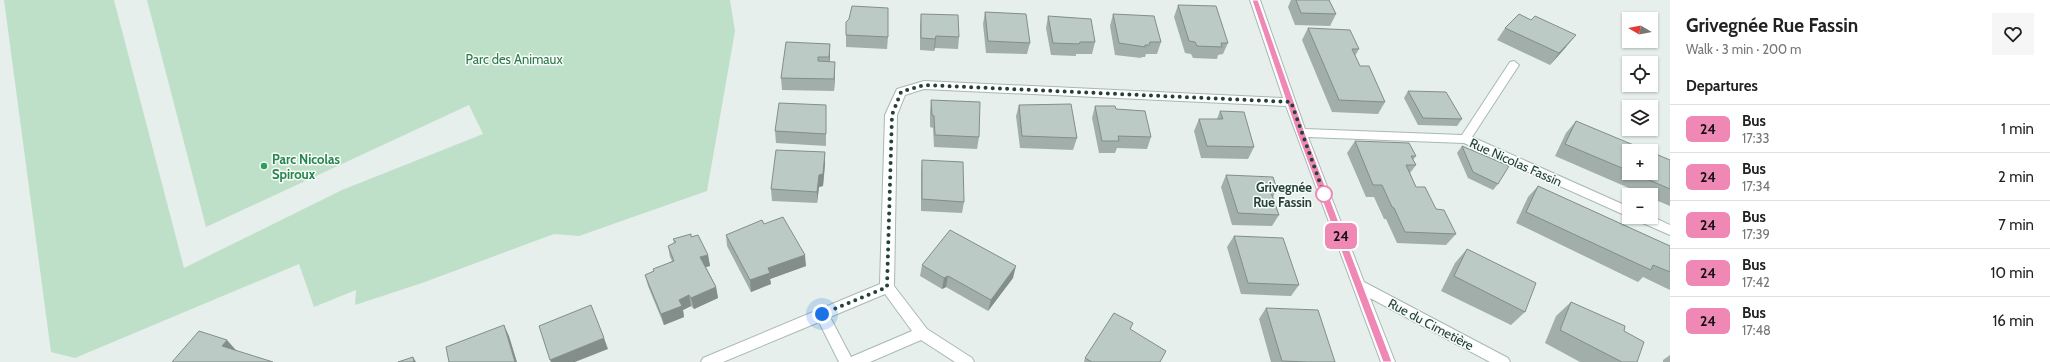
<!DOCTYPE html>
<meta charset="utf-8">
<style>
body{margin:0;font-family:Cabin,sans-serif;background:#f6f6f6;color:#222;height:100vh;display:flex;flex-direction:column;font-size:15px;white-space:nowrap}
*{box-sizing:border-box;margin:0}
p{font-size:13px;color:#767676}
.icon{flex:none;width:22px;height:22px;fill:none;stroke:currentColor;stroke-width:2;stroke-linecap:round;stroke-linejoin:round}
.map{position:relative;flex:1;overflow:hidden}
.drawer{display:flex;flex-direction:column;background:#fff;width:380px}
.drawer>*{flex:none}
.badge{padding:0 8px;border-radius:6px;font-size:14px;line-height:26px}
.needle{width:26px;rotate:279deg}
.controls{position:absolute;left:1622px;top:12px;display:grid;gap:8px}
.controls a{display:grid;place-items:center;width:36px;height:36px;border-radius:0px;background:#fff;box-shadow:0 1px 3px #0004;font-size:20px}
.you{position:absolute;width:20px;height:20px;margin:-10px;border:3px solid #fff;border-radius:50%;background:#1a73e8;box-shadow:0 0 0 6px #1a73e833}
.map>.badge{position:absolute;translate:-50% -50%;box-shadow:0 0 0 2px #fff}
h2{padding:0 16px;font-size:15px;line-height:36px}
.round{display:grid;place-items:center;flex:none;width:42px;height:42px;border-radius:0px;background:#f6f6f6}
.overview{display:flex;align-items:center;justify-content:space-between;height:68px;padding:0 16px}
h1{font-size:19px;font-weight:700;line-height:30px}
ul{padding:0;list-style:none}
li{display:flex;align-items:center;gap:12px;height:48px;padding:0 16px;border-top:1px solid #e0e0e0}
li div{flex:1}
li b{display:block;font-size:15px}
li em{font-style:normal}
li .badge{min-width:44px;font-weight:700;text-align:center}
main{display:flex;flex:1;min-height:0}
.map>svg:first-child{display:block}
.green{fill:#bfe0c8}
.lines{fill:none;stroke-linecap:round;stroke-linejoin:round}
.minor-casing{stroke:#a8b8b2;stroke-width:2}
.minor{fill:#fff;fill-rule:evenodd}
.wall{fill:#a1aea9}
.shaded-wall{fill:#838d89}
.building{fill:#bbcac4;stroke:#838d89}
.line{fill:#f088b6;stroke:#fff}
.walk{stroke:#24423a;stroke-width:4;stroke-dasharray:0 7.2}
.leisure-dot{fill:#2e9e5b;stroke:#f7fbf9;stroke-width:1.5}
.stop-dot{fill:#fff;stroke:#f088b6;stroke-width:2}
.labels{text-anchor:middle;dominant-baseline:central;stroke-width:3;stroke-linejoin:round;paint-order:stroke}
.park-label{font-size:13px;fill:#2d7a4b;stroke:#f7fbf9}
.leisure-label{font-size:13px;font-weight:bold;fill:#27864d;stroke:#f7fbf9;text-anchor:start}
.street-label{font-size:13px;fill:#24423a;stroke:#f7fbf9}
.stop-label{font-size:13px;font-weight:bold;fill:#24423a;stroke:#f7fbf9;text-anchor:end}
</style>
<main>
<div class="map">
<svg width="1670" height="362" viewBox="0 0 1670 362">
<rect width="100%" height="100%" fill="#e6efeb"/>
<path class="green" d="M4,0h110l70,268 158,-78 141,-56 -14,-29 -263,122 -59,-227h583l5,31 -28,160 -128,45 -25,-2 -132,49 -67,22 1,-15 -42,17 -15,-43 -224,94 -24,-6z"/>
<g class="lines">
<defs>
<path id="minor" d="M1250,0h10l45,129 157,6 48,-73 4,-1 5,4 -47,72 157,70v10l-165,-74 -156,-6 56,145 144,76 2,4h-20l-120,-64 25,64h-14l-95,-256 -362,-17 -19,6 -8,20 -3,171 33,43 45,29 2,4h-19l-34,-22 -51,22h-31l-20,-40 -96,40h-22l2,-4 177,-74 5,-169 12,-26 27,-8 359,17zM885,294l27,37 -61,26 -21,-40z
M1651,216l19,9v10l-34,-15 -2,-3z"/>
</defs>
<use href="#minor" class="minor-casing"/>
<use href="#minor" class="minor"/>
</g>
<path class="wall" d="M1291,0h38l7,14 -6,12 -35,-1 -7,-18z
M1178,5l50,38 -5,11 -5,1 -1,4 -24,-1 -2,-4 -6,-1 -11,-36z
M985,12l45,31 -3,11 -41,-1 -3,-29z
M921,14l38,23 -1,12 -23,-1 -1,3 -14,-1v-24z
M1113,14l48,28 -4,12h-11l-1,3h-3l-1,1 -26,-3 -5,-29z
M1048,16l47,26 -3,12h-16v2l-25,-1 -5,-27z
M1531,20l35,27 -16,18 -53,-25 8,-12z
M846,22l42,15 -1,12 -41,-2z
M1308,28l51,21 -4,7 5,10 25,36 -7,12 -46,-2 -30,-72z
M830,44v18l5,12 -1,17 -52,-1 -1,-12z
M1408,91l54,28 -5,7 -39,-1 -14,-27z
M931,100l48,37 -2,12 -43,-2 -1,-19 -3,-1v-15z
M826,105v41l-50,-3 -1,-12z
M1019,105l58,33 -4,12 -53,-2 -4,-32z
M1095,106l21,3 35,28 -4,12 -30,-1 -2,5h-16l-7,-35z
M1220,111l34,36 -6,12 -47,-1 -7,-27 5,-12h18z
M1576,121l53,30v22h22l19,-13v46l-19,-8v-3h-6l-90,-39 11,-23z
M1355,141l61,15 -3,4 3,5 -6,8 6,14 20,22 20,25 -10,11 -49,-2 -11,-24h-2l-10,-22h-8l-19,-44z
M1462,146l36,38 -5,6 -25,-12 -11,-25z
M825,152v12l-2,22 -4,1 -2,16 -45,-2 -1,-12z
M922,160l42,42 -2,11 -41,-2v-39z
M1226,175l51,14 -4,8 6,18 -7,11 -40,-1 -11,-38z
M1538,186l132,60v44l-27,-13 -5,5 -122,-59 12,-26z
M764,224l42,42 -36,13 1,5 -20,8 -24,-46 -1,-11z
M1234,236l65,49 -8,11 -50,-2 -14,-47z
M691,237l17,18 2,11 -4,1 10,20 2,11 -24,11 -3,-3 -8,4 1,7 -20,8 -16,-39 -3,-11 9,-4 18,-10 -2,-4 -2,-11 6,-3 -1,-4z
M1467,249l58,63 -14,13 -70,-34 14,-28z
M922,265l91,13 -25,33 -42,-24 -4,2 -22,-13z
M1571,302l53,29 13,31h-57l-35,-19 11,-27z
M1266,308l69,54h-64l-12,-43z
M1130,329l30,33h-76l1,-4z
M1670,355v7h-7v-2z"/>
<path class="shaded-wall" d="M1576,35l-10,12 -16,18 9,-12z
M936,36l-1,12 -1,3 1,-12z
M830,44v12l-1,13v-12z
M835,62v12l-1,17v-12z
M825,152v12l-2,22 -4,1 -2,16v-11l2,-17z
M708,255l2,11 -8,2 -2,-11z
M805,255l1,11 -36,13 1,5 -20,8 -1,-12 18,-12z
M1016,266l-3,12 -25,33 3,-11z
M948,276l-2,11 -4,2 2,-11z
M716,287l2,11 -24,11 -3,-11z
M689,295l2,11 -8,4 1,7 -20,8 -3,-11 18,-14z
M504,325l5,11 8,26h-2z
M604,338l4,11 -33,13h-24l-1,-2z
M227,340l15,17 -20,-11z
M413,357l3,5h-2z"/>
<path class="building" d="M1296,0h33l7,14 -35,-1z
M1178,5l38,1 12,37h-7l1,4 -25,-1 -2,-4 -6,-1z
M852,6l36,2v29l-42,-2v-13l3,-3z
M985,12l41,2 4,29 -42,-2z
M921,14l37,1 1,22 -23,-1 -1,3 -14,-1z
M1113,14l41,2 7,26h-11l-1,3h-4v2l-26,-4z
M1519,14l12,6 4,-4 41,19 -17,18 -54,-25z
M1048,16l43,3 4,23h-15l-1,2 -26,-1z
M1308,28l42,2 9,19h-7l8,17h9l16,36 -46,-2z
M786,42l44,2 -1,13h-11v4l17,1 -1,17 -53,-1z
M1408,91l38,1 16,27 -39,-1z
M931,100l49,2 -1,35 -44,-2 -1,-19 -2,-1z
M779,103l47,2v29l-51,-3z
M1071,104l6,34 -55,-2 -3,-31z
M1095,106h20l1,3 29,2 6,26 -33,-1 1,5h-17z
M1220,111l24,1 10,35 -47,-1 -8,-27h24z
M1576,121l72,30h-19v20l-64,-27z
M1355,141l54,2 7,13h-5l5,9h-10l10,22h9l11,22 8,1 12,24 -51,-2 -11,-24 -2,-1 -10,-22h-9z
M1462,146l47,20 -11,18 -25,-12z
M776,150l49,2 -2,22 -4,1 -2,17 -46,-3z
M1651,152l19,8v29l-37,-16h18z
M922,160l41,2 1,40 -42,-3z
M1226,175l47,2 4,12 -7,1 9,25 -41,-2z
M1538,186l132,60v26l-17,-7 -2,5 -125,-58z
M783,217l22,38 -37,13 2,5 -20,7 -24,-45 36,-15 2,4z
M950,230l66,36 -25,34 -43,-24 -4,2 -22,-13z
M691,234v3l7,-2 10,20 -8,2 16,30 -25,11 -2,-3 -10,5 3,6 -21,8 -16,-39 9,-4 -1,-2 21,-8 -6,-15 8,-4 -3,-3z
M1234,236l49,2 16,47 -51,-2z
M1467,249l69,34 -11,29 -71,-36z
M1571,302l54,24 -1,5 20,11 -7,20h-15l-62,-32z
M591,305l13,33 -54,22 -11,-34z
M1266,308l52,2 17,52h-27l-26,-1z
M1114,313l19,10 -3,6 36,22 -6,11h-68l-7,-4z
M504,325l11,37h-66l-3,-15z
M199,331l28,9 -5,6 51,16h-101z
M413,357l1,5h-16z"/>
<path class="line" d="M1252,0h6l47,133 87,229h-9l-86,-229z"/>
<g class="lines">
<path class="walk" d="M822,314l65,-27 5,-172 9,-23 23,-7 367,17 33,92"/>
</g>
<circle class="leisure-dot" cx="264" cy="166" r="4"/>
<circle class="stop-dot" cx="1324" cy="194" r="8"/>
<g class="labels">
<g class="park-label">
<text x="514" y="59">Parc des Animaux</text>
</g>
<g class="leisure-label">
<text x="272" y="159">Parc Nicolas<tspan x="272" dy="15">Spiroux</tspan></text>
</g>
<g class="street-label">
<text transform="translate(1516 162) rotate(24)">Rue Nicolas Fassin</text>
<text transform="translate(1431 324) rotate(28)">Rue du Cimetière</text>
</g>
<g class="stop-label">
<text x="1312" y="187">Grivegnée<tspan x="1312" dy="15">Rue Fassin</tspan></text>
</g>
</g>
</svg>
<div class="controls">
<a><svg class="needle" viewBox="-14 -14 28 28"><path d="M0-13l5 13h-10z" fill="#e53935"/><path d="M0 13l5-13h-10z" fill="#767676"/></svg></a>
<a><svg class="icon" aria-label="locate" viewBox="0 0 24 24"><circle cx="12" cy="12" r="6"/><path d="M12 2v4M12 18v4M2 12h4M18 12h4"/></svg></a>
<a><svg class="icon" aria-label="layers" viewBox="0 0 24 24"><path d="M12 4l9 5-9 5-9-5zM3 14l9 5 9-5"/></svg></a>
<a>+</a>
<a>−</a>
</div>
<div class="you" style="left:822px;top:314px"></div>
<b class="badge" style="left:1341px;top:236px;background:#f088b6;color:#111">24</b>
</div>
<section class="drawer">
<div class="overview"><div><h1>Grivegnée Rue Fassin</h1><p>Walk · 3 min · 200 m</p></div><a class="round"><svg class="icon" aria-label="heart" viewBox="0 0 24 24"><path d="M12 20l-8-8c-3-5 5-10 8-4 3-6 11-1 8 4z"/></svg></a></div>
<h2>Departures</h2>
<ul>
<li><span class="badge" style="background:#f088b6;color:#111">24</span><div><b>Bus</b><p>17:33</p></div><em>1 min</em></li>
<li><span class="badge" style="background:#f088b6;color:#111">24</span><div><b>Bus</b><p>17:34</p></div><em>2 min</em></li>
<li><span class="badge" style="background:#f088b6;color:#111">24</span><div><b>Bus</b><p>17:39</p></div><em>7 min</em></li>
<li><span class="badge" style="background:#f088b6;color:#111">24</span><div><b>Bus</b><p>17:42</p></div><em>10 min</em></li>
<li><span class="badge" style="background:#f088b6;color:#111">24</span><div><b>Bus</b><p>17:48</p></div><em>16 min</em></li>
</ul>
</section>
</main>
